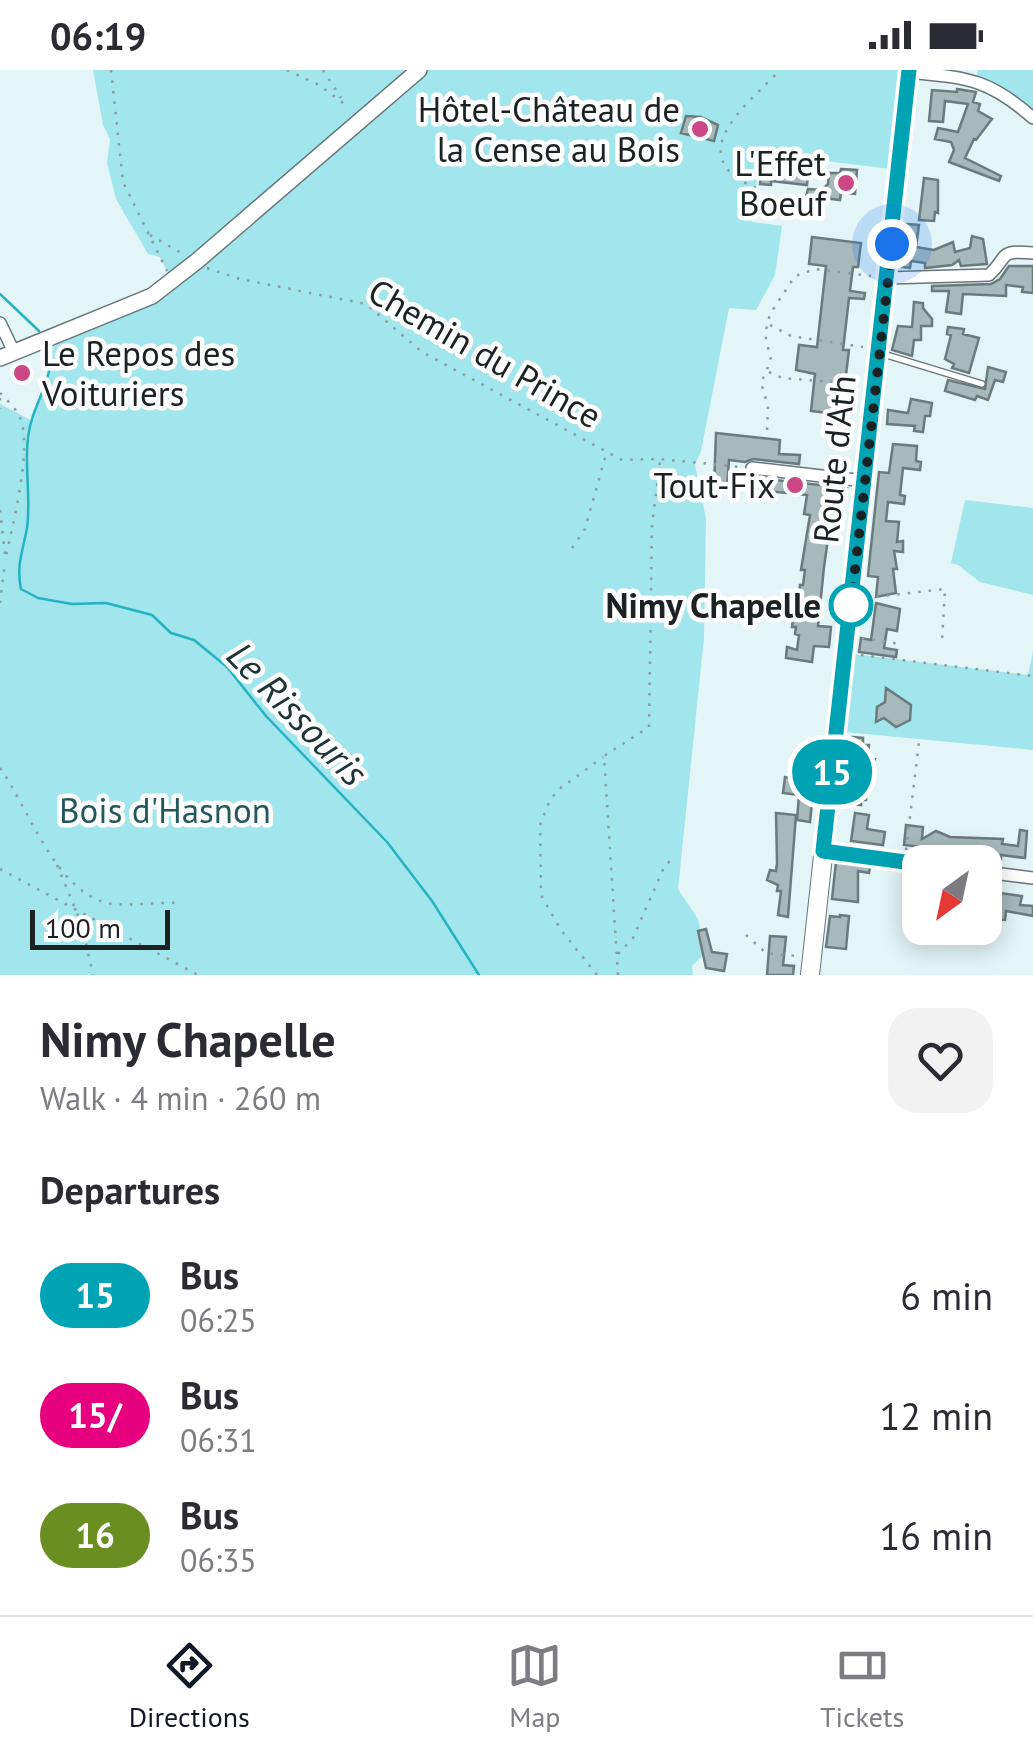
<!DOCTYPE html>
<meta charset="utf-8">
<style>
body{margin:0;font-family:"PT Sans",sans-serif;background:#f2f2f3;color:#2b2b33;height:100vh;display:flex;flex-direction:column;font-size:38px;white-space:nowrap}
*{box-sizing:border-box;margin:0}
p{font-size:32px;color:#7c7c81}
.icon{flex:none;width:55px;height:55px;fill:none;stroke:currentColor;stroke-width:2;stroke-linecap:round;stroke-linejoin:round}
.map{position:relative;height:905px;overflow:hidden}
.sheet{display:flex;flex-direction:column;background:#fff;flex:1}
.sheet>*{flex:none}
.badge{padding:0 20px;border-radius:32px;font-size:35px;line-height:65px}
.needle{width:65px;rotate:213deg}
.buttons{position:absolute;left:902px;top:775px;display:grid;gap:20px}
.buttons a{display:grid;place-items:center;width:100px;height:100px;border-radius:20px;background:#fff;box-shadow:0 5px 25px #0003;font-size:50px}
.scale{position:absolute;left:30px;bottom:25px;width:140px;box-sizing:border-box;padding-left:10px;border:5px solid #1c2223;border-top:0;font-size:28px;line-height:35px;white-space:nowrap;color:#1c2223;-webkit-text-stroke:8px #fefefe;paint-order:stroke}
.you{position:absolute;width:50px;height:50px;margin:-25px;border:8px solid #fff;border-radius:50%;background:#1a73e8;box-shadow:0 0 0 15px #1a73e833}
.map>.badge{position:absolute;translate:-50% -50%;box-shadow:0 0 0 5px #fff}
h2{padding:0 40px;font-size:38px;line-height:90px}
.round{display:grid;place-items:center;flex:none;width:105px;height:105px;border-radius:30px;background:#f2f2f3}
.summary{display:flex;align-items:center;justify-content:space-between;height:170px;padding:0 40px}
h1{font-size:48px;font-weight:600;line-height:75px}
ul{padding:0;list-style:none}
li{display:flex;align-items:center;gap:30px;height:120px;padding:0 40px}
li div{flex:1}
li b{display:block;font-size:38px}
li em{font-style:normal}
li .badge{min-width:110px;font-weight:700;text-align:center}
.status{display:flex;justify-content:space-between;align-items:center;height:70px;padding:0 50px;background:#fff;direction:ltr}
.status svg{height:28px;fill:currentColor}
.tabs{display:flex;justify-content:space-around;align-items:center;height:140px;border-top:2px solid #e1e1e2;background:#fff;font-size:28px;color:#7c7c81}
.tabs a{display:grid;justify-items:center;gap:5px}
.tabs .on{color:#111827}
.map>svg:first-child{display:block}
.green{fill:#a1e5ed}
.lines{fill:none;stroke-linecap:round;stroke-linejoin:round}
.stream{stroke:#25b3c1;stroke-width:2.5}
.building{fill:#a7b9bb;stroke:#6b7b7d;stroke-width:2.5}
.lane-casing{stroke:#667678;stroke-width:8}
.street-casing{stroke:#667678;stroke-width:14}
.secondary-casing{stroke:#667678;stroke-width:18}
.primary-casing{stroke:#667678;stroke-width:20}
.path{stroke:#8e9a9c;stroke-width:2.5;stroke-dasharray:2.5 8;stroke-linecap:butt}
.lane{stroke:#fff;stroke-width:5}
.street{stroke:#fff;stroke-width:11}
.secondary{stroke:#fff;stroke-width:15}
.primary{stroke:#fff;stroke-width:18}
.line-casing{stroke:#fff;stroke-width:22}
.line{stroke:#00a3b4;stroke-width:15}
.walk{stroke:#1c2223;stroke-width:10;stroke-dasharray:0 18}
.poi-dot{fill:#cd4685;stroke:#fefefe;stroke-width:4}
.stop-dot{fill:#fff;stroke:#00a3b4;stroke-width:5}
.labels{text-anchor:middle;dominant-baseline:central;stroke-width:9;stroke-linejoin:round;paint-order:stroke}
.poi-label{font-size:35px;fill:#1c2223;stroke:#fefefe;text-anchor:end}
.street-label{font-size:35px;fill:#1c2223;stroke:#fefefe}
.stop-label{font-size:35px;font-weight:bold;fill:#1c2223;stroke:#fefefe;text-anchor:end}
.park-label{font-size:35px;fill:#22595e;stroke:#fefefe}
.water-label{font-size:38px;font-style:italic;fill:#1d3336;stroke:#fefefe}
</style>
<div class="status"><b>06:19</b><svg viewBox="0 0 49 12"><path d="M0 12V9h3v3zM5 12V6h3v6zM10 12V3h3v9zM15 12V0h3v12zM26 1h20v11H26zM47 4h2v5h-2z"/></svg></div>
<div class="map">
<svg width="1033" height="905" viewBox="0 0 1033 905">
<rect width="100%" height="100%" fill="#e3f5f7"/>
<path class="green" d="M93,0h809l-11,99 -131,-16 -8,69 30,4 -7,49 -19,35 -27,-2 -28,143 -6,14 11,54 -2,119 -26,251 20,30 8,33 -14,14 1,9h-693v-571l31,16c10,-26 27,-56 13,-81l128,-58 -12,-24 -12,-3 -32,-55 -9,-36 3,-24 -7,-14z
M978,0h55v48l-57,-38z
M965,430l68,8v87l-53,-13 -22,-17 -7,-2z
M1033,581v99l-188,-18 8,-78 175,21z"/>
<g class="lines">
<path class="stream" d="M0,224l39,37
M47,276c11,21 -9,52 -15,73 -11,35 0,73 -5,109 -4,22 -11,38 -6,61l17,9 34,6 34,-1 46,12 19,18 23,7 33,27 39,49 121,126 45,59 47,74"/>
</g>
<path class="building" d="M957,19l19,3 -3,10 7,2 -2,7 14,8 -16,21 -2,-1 -9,19 36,18 -2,5 -50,-19 5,-12 -3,-8 -16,-3 3,-11 20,4 10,-28 -23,-3 -2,21 -14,-1 3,-31 25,2z
M686,46l15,1 17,8 -4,16 -33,-8z
M783,88l26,6 -2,21 -36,-4v4l-11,-1 2,-18 12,2 1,-8 8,1z
M841,99l16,1 -2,24 -14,-1 -1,7 -17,-2v4l-18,-2 3,-11 14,1 6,-6 1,-11h11z
M924,108l14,2v33l-3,-1 -1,9 -15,-1z
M907,154l12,1 -3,22 18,3 19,-8 2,10 15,-4 2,-12 11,3 4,25 -26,2 -2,-6 -7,5 -27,3v-5l-14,-2 -1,7 -8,-1z
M812,167l49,6 -3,24h-5l-3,24 15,2 -1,6 -15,-1 -6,52h6l-3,25 -5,-1 -5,40 -25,-3 4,-37 -19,-4 3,-25 18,2 9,-81 -17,-2z
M1009,196h24v27l-11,-1 1,-5 -17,-2v11l-43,-2 -2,20 -15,-2 3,-21h-17v-5l59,-2 9,-5z
M914,232l9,1v5l9,11v7h-11v14h-7l-2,16 -20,-6 6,-24 14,1z
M948,257l16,2 -1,5 16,4 -10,35 -17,-5 2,-4 -9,-5 6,-24 -4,-1z
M988,297l18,5 -3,10 -8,-2 -7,20 -11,-4 -2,4 -30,-9 3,-11 37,9z
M911,329l21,4 -2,13h-5l-2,16 -9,-1 1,-5 -28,-2 1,-14 20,3z
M716,363l64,7 -1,14 21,1 -1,9 -46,-5 -8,3 -16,-2 -2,27 -13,-1z
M893,374l24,2 -1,15 5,1 -1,8 -17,-2 -3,27 5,1 -1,8 -16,-2 -2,19 13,1 -2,20 6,-1v11l-9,-1 3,18h-4l3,24 -20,4 2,-20 -10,-1 2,-20 9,-84 10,1z
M758,408l89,10 -1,4 -11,-2 -11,77 -6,59 13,1 -2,20 -15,-1 -2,16 -26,-4 1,-11 10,3 2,-15 -4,-1 1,-7h-4l1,-9 -9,-1 2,-15 12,1 2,-18h3l2,-15h-4l9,-55 -6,-1 3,-19 -50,-5z
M876,533l24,6 -3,22 -10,-2 -3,19 13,2 -1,7 -37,-5 2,-14 10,2z
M886,618l25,17 -1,15 -14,7 -12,-9 -8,4 1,-15 8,-5z
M852,667l11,1v7h6l-1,13 7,1 -1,9h-5l-3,32h-5v5l-18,-2 6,-60h3z
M794,701l21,3 -5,48 -13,-2 2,-25 -16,-2 2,-16 8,2z
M776,743l20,2 -8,102 -10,-2 3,-24h-4l1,-6 -11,-5 3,-10 6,1 1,-8z
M855,743l14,2 -2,14 18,3 -2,13 -32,-4z
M906,755l17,2 -1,12 14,-8 14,6 53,2 -1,5 16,2 2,-16 7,1 -2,27 -24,-3v4l-9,-1 1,-8 -16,-1v4l-73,-8z
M836,792l34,5 -1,6 -11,-2v31l-26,-3z
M985,821l37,5 -2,9 13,1v10l-27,-5 -1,9 -11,-1v-5l-9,-1z
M840,845l9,1 -3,33 -20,-2 4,-31 10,1z
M706,859l6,23 15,2 -3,17 -18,-3 -8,-37z
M770,866l16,1 -3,28 11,1 -1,9h-26z"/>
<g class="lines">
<defs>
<path id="lane" d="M880,283l102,31"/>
<path id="street" d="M909,2c58,6 79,6 124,46
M887,208l102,-3c21,-19 7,-25 44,-22
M0,253l14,29
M752,398l113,13
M823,781l97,13
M985,802l48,6"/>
<path id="secondary" d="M0,288l152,-62 45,-35 222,-191"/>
<path id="primary" d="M810,905l99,-905"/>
</defs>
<use href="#lane" class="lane-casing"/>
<use href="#street" class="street-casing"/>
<use href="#secondary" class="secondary-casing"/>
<use href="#primary" class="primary-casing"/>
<path class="path" d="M111,0l12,112 44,89
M287,0l32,15 24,18
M323,0l18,28
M756,118c-78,-32 -7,-85 24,-118
M150,165l33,19
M207,198l33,11 126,25 56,48 200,108 38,-1 80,8
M770,255l21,11 72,11
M769,302l13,6 77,6
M0,323c7,7 16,15 20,25 13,29 -8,111 -15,142
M0,328v11
M767,360l1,-24 -7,-23 10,-23 -6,-26 5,-20 25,-38 20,-7 56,7
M0,440l5,44
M572,478l13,-19 21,-75
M866,528l79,-9 -3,52
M0,533l5,-41
M862,568l38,6
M861,585l172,21
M0,698c29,40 57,129 113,136 20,2 42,-2 63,-1
M906,780l13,-108
M57,795l25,60 11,50
M0,799l198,106
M746,865l20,18 32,3
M618,884l15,-16 32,-73 10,-8
M597,905l-36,-45 -20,-35 -1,-70 9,-23 9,-12 45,-33
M618,905l-14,-219 45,-29 3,-202 8,-63"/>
<use href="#lane" class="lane"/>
<use href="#street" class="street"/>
<use href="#secondary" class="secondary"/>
<use href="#primary" class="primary"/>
</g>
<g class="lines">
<defs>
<path id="line" d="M909,0l-86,781 97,13"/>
</defs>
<use href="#line" class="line-casing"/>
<use href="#line" class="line"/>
<path class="walk" d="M851,535l41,-361"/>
</g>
<g class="poi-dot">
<circle cx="700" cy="59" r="10"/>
<circle cx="846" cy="113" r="10"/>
<circle cx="22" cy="303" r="10"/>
<circle cx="795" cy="415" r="10"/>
</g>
<circle class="stop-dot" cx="851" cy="535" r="20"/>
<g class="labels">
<g class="poi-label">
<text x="680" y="39">Hôtel-Château de<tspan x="680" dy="40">la Cense au Bois</tspan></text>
<text x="826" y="93">L'Effet<tspan x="826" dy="40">Boeuf</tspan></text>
<text x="42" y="283" text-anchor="start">Le Repos des<tspan x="42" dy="40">Voituriers</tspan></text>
<text x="775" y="415">Tout-Fix</text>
</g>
<g class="street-label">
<text transform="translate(485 283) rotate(30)">Chemin du Prince</text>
<text transform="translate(834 389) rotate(-84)">Route d'Ath</text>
</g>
<g class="stop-label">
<text x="821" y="535">Nimy Chapelle</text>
</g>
<g class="park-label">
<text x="165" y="740">Bois d'Hasnon</text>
</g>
<g class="water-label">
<text transform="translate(298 643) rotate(46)">Le Rissouris</text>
</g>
</g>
</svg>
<div class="buttons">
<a><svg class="needle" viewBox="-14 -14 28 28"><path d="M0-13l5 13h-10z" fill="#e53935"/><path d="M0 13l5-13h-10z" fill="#7c7c81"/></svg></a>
</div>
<div class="scale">100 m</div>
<div class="you" style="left:892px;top:174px"></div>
<b class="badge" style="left:832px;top:702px;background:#00a3b4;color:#fff">15</b>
</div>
<section class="sheet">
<div class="summary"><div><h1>Nimy Chapelle</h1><p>Walk · 4 min · 260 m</p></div><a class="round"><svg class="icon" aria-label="heart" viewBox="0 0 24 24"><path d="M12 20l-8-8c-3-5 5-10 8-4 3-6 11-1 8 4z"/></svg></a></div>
<h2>Departures</h2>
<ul>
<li><span class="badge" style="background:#00a3b4;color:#fff">15</span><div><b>Bus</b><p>06:25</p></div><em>6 min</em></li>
<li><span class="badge" style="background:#e6007e;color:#fff">15/</span><div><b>Bus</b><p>06:31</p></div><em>12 min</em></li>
<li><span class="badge" style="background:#6b8e23;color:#fff">16</span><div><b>Bus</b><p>06:35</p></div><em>16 min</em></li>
</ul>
</section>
<nav class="tabs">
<a class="on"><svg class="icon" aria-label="directions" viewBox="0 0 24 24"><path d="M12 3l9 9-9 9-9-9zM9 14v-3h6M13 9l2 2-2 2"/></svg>Directions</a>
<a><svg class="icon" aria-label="map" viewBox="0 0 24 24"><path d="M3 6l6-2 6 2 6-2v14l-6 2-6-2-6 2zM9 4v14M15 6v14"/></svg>Map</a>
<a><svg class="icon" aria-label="tickets" viewBox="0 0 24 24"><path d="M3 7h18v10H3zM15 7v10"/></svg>Tickets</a>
</nav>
